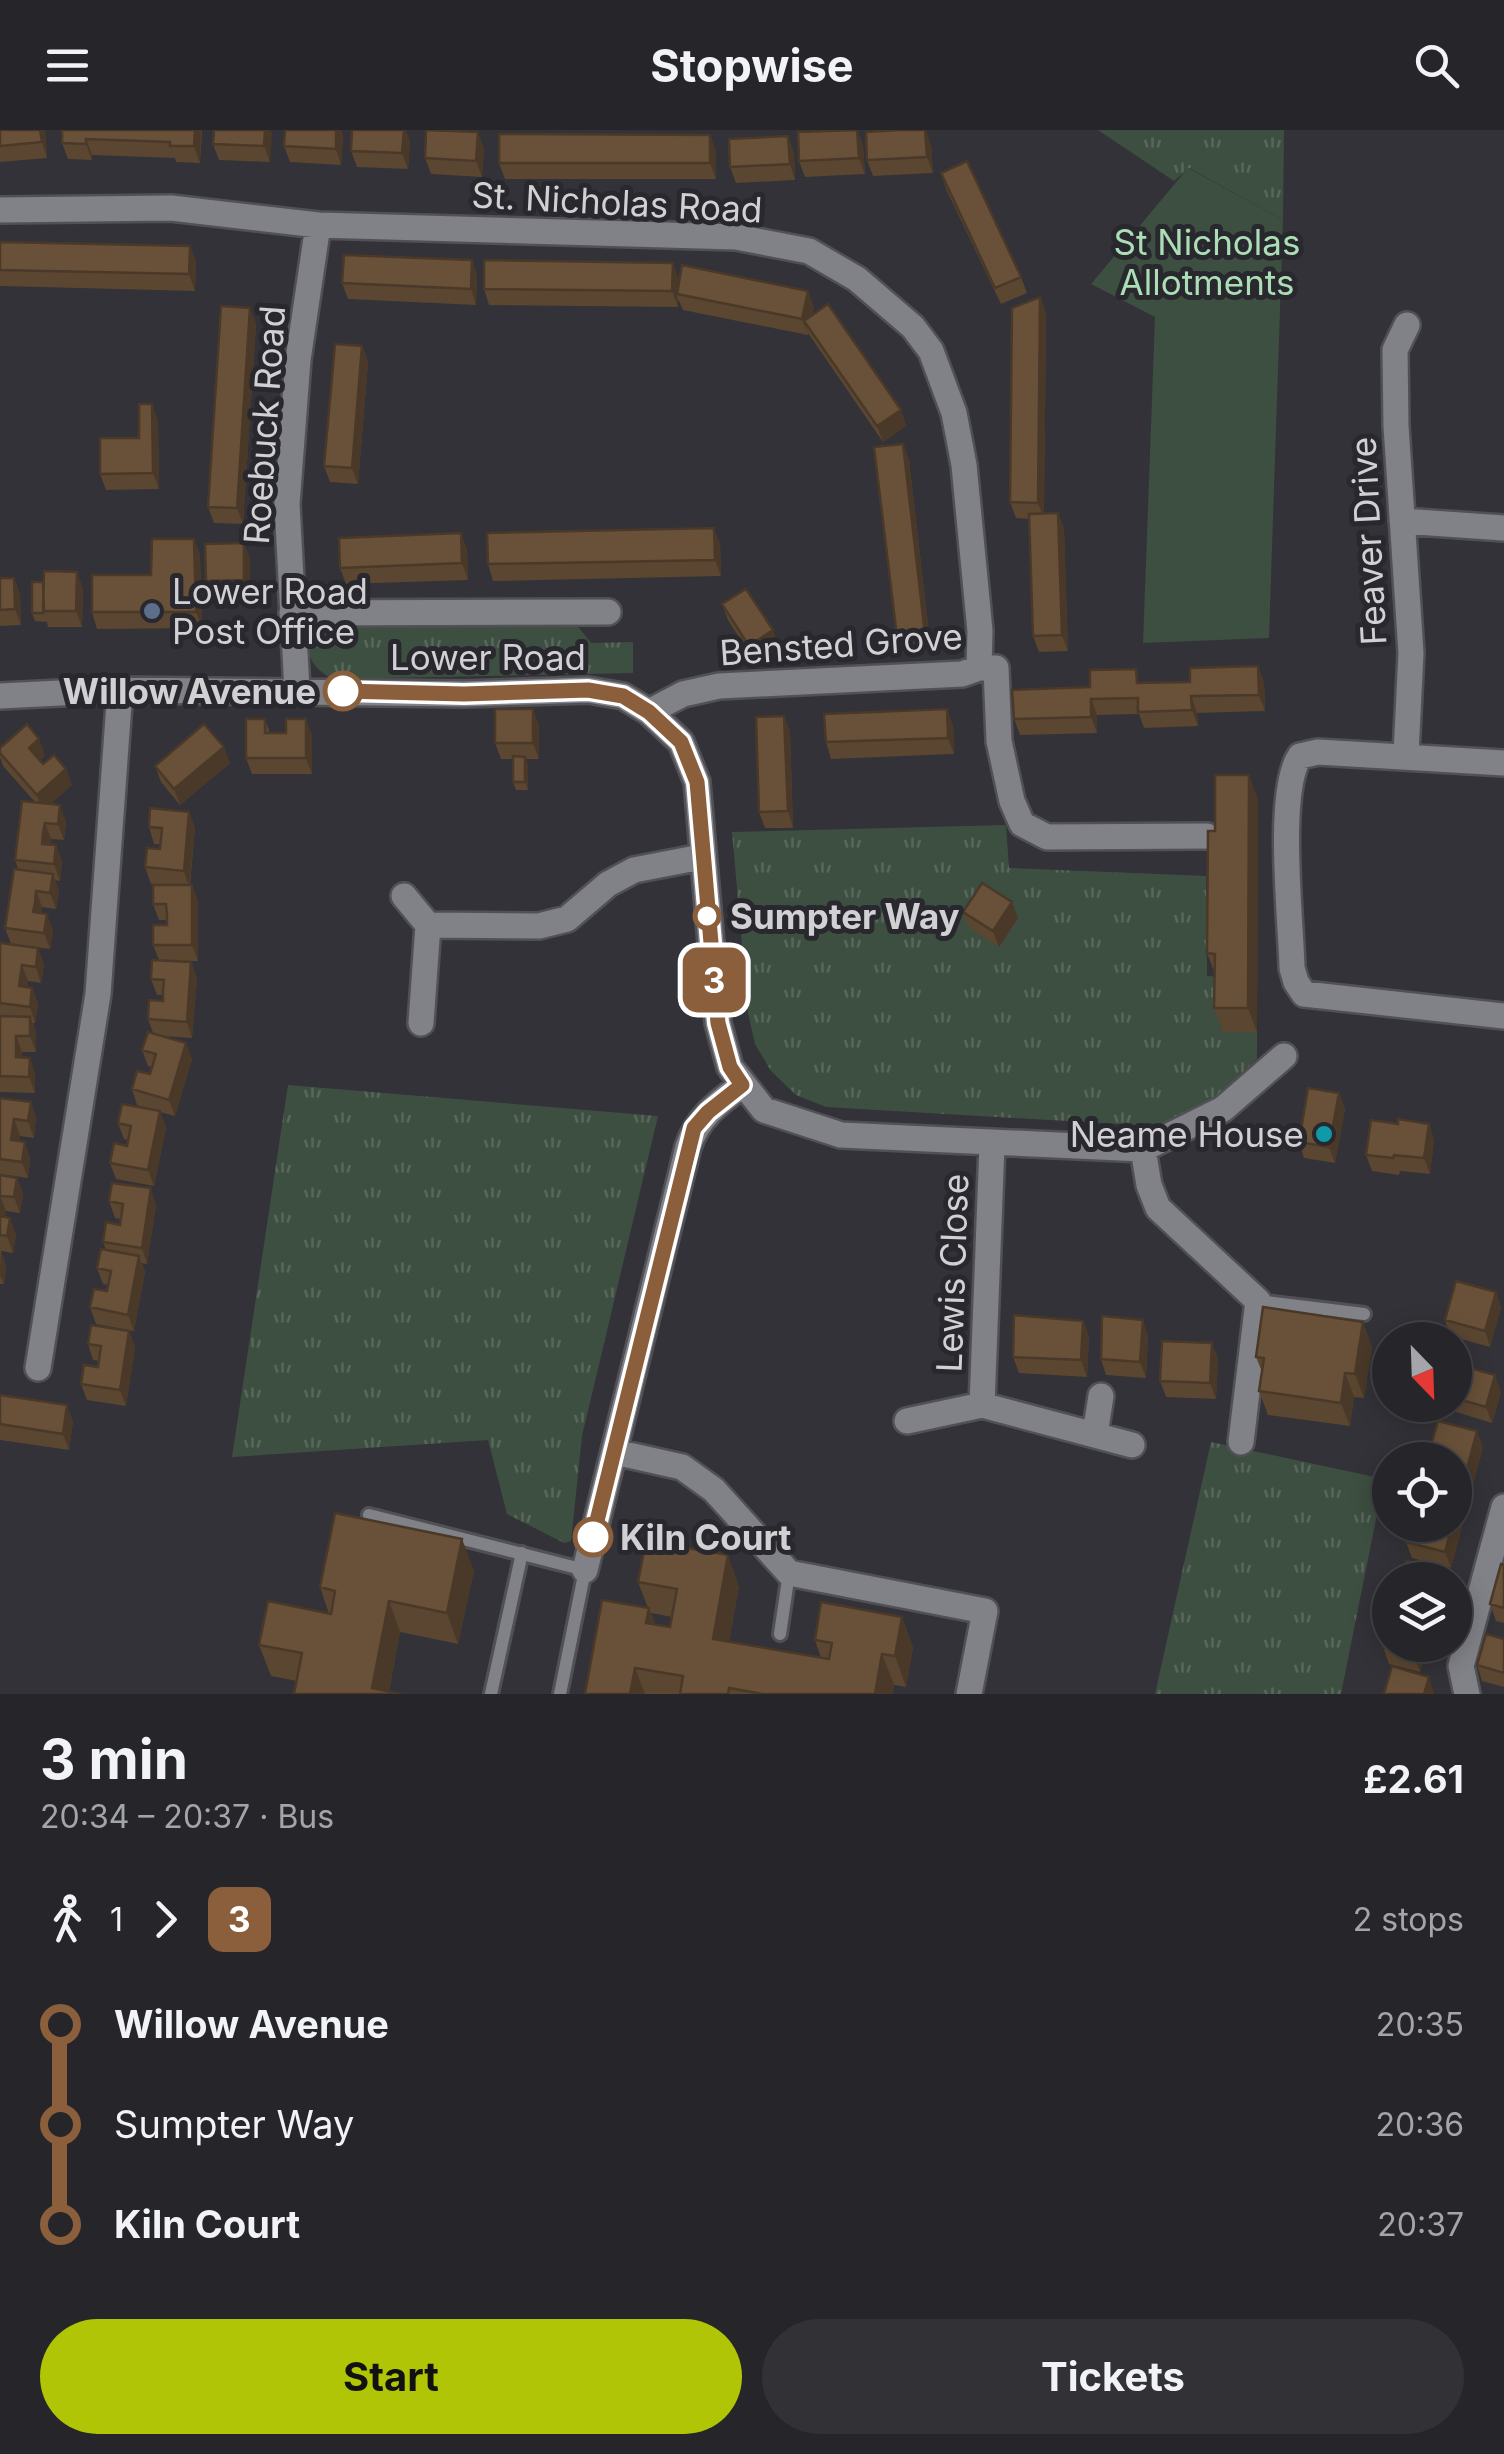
<!DOCTYPE html>
<meta charset="utf-8">
<style>
body{margin:0;font-family:Inter,sans-serif;background:#323236;color:#f1f3f6;height:100vh;display:flex;flex-direction:column;font-size:38px;white-space:nowrap}
*{box-sizing:border-box;margin:0}
p{font-size:32px;color:#a4a5a8}
.icon{flex:none;width:55px;height:55px;fill:none;stroke:currentColor;stroke-width:2;stroke-linecap:round;stroke-linejoin:round}
.map{position:relative;height:1564px;overflow:hidden}
.sheet{display:flex;flex-direction:column;background:#26262a;flex:1}
.sheet>*{flex:none}
.badge{padding:0 20px;border-radius:15px;font-size:35px;line-height:65px}
.needle{width:65px;rotate:157deg}
.controls{position:absolute;left:1372px;top:1192px;display:grid;gap:20px}
.controls a{display:grid;place-items:center;width:100px;height:100px;border-radius:50%;background:#26262a;box-shadow:0 5px 25px #0003,0 0 0 2px #424347;font-size:50px}
.map>.badge{position:absolute;translate:-50% -50%;box-shadow:0 0 0 5px #fff}
.legs{display:flex;align-items:center;gap:15px;height:110px;padding:0 40px;font-size:32px}
.legs p{margin-inline-start:auto}
.head{display:flex;align-items:center;justify-content:space-between;height:170px;padding:0 40px}
h1{font-size:55px;font-weight:700;line-height:75px}
.primary-button{display:flex;gap:20px;margin-top:auto;padding:20px 40px}
.primary-button a{flex:1;height:115px;border-radius:60px;background:#afc506;color:#111;font-size:40px;font-weight:700;line-height:115px;text-align:center}
.primary-button a+a{background:#323236;color:#f1f3f6}
ul{padding:0 40px;list-style:none}
li{display:flex;align-items:center;gap:35px;height:100px;font-size:38px}
li i{display:grid;place-items:center;width:15px;height:100%;margin:0 12px;background:currentColor}
li i::after{content:'';width:25px;height:25px;margin:-12px;border:8px solid;border-radius:50%;background:#26262a}
li p{margin-inline-start:auto}
li:first-child i{background:linear-gradient(#0000 50%,currentColor 0)}
li:last-child i{background:linear-gradient(currentColor 50%,#0000 0)}
header{display:flex;justify-content:space-between;align-items:center;height:130px;padding:0 40px;background:#26262a;font-size:45px;font-weight:700}
.map>svg:first-child{display:block}
.grass{fill:url(#grass-tufts)}
.garden{fill:#3d4f40}
.lines{fill:none;stroke-linecap:round;stroke-linejoin:round}
.service-casing{stroke:#515155;stroke-width:18}
.minor-casing{stroke:#515155;stroke-width:30}
.service{stroke:#818188;stroke-width:12}
.minor{stroke:#818188;stroke-width:25}
.wall{fill:#5a4631;fill-rule:evenodd}
.shaded-wall{fill:#4a3928}
.building{fill:#695139;stroke:#4a3928;stroke-width:2.5}
.line-1-casing{stroke:#fff;stroke-width:22}
.line-1{stroke:#8b5e3c;stroke-width:15}
.service-dot{fill:#5c6f8a;stroke:#28282e;stroke-width:4}
.stop-1-dot{fill:#fff;stroke:#8b5e3c;stroke-width:5}
.culture-dot{fill:#0f9aa8;stroke:#28282e;stroke-width:4}
.labels{text-anchor:middle;dominant-baseline:central;stroke-width:10;stroke-linejoin:round;paint-order:stroke}
.street-label{font-size:35px;fill:#d1d1d4;stroke:#28282e}
.park-label{font-size:35px;fill:#abdeb5;stroke:#28282e}
.poi-label{font-size:35px;fill:#d1d1d4;stroke:#28282e;text-anchor:start}
.stop-label{font-size:35px;font-weight:bold;fill:#d1d1d4;stroke:#28282e;text-anchor:start}
</style>
<header><svg class="icon" aria-label="menu" viewBox="0 0 24 24"><path d="M4 6h16M4 12h16M4 18h16"/></svg>Stopwise<svg class="icon" aria-label="search" viewBox="0 0 24 24"><circle cx="10" cy="10" r="6"/><path d="M15 15l6 6"/></svg></header>
<div class="map">
<svg width="1504" height="1564" viewBox="0 0 1504 1564">
<defs>
<pattern id="grass-tufts" width="24" height="20" patternUnits="userSpaceOnUse" patternTransform="scale(2.5)"><rect width="24" height="20" fill="#3d4f40"/><path d="M3 7l-1-3M5 7V3M7 7l1-3M15 17l-1-3M17 17v-4M19 17l1-3" fill="none" stroke="#58675b"/></pattern>
</defs>
<rect width="100%" height="100%" fill="#323238"/>
<path class="grass" d="M1098,0h186l-1,90 -94,-52 -15,13z
M575,493l16,20 42,-1v31l-300,6c-24,-11 -34,-34 -12,-52z
M1006,695l3,43 197,8 1,100 16,1v54l34,1v27c-35,31 -53,63 -105,67l-326,-19 -30,-12 -25,-24 -16,-27 -7,-31 -16,-181z
M288,955l370,31 -76,320 -11,105 -7,2 -57,-29 -19,-74 -256,17z
M1211,1312l173,37 -43,215h-186z"/>
<path class="garden" d="M1188,38l95,52 -14,418 -126,5 12,-326 -64,-33z"/>
<g class="lines">
<defs>
<path id="service" d="M1258,1171l106,13
M369,1385l216,55 -25,124
M780,1504l9,-61
M491,1564l31,-141"/>
<path id="minor" d="M0,80l171,-2 147,17 418,12 73,14 48,28 56,48 18,24 23,62 10,52 16,166 -1,37
M1402,391l102,7
M292,483l316,-1
M297,560l-10,-186 11,-144 20,-135
M0,566l120,-6 345,4 123,-4 35,6 26,16 32,30 16,40 21,241 12,44 34,43 77,25 302,14 80,-40 61,-53
M649,582l34,-18 36,-8 243,-12 17,-6h17l3,73 13,60 10,23 25,13 160,-1
M1406,624l5,-101 -15,-227 -1,-76 12,-25
M1504,633l-186,-11 -18,4c-24,35 -9,165 -8,212l4,14 8,12 200,22
M404,766l24,29
M421,893l7,-98 111,1 28,-7 41,-35 26,-14 67,-13
M1143,1019l6,36 9,23 100,93 -17,141
M38,1238l60,-374 22,-304
M982,1275l10,-261
M907,1291l75,-16 150,40
M1095,1304l6,-38
M615,1322l67,15 32,23 75,83 196,38 -16,83
M585,1440l103,-423c10,-30 30,-44 54,-62
M1467,1564l-6,-28 43,-159"/>
</defs>
<use href="#service" class="service-casing"/>
<use href="#minor" class="minor-casing"/>
<use href="#service" class="service"/>
<use href="#minor" class="minor"/>
</g>
<path class="wall" d="M0,0h45l2,28 -47,4z
M62,0l140,1 -2,32 -24,-1 -1,-4 -83,-3v5l-24,-1 -6,-16z
M214,0h56v32l-51,-2 -6,-16z
M285,0h56l2,6 -2,29 -51,-3 -6,-16z
M857,0l6,16 2,28 -60,3 -6,-16z
M410,11l-2,28 -51,-2 -6,-16z
M931,15l2,28 -60,3 -6,-16z
M484,18l-2,29 -51,-3 -6,-16z
M716,21v28h-211l-6,-16z
M794,22l1,28 -59,3 -6,-16z
M941,43l80,104 6,16 -26,11 -55,-115z
M0,112l190,4 6,16 -1,29 -195,-5z
M472,130l5,16 -1,29 -128,-6 -6,-16z
M679,149l-1,6 136,22 -2,9 89,94 5,16 -23,16 -75,-109v2l-125,-25 -5,-11v8l-189,-2 -5,-16z
M1040,167l6,16 -2,200h14l6,16 4,122 -29,1 -6,-16 -4,-117 -13,-1 -6,-16z
M250,178l6,16 -13,200 -29,-1 -6,-16z
M362,216l6,16 -10,122 -28,-2 -6,-16z
M158,290l1,69 -53,1 -6,-16z
M903,314l6,16 22,190 -28,3 -6,-16z
M194,409l6,16 2,73 -105,1 -5,-17 59,-37z
M244,413l6,16v37l-39,1 -5,-16z
M720,414l1,32 -228,5 -5,-17z
M467,419l1,31 -122,4 -6,-16z
M0,448h14l6,16 1,31 -21,1z
M83,458l-1,39h-34l-1,-5 -12,-1 -3,-8z
M722,474l57,42 -24,16 -27,-42z
M1264,552l1,29 -68,2 1,13 -54,2 -5,-14 -42,1v18l-77,2 -6,-16 76,-32 51,-4z
M784,586l6,16 3,96h-28l-6,-16z
M265,589l5,14 42,2v39h-60l-6,-16z
M539,595v34h-13l2,6v25h-12l-3,-8v-23h-12l-6,-16z
M953,595l1,29 -123,5 -5,-17z
M0,618l45,7 -5,5 3,4 23,5 6,16 -22,19 16,17 -2,19 -13,-1 -1,5 6,1 6,16 -2,20 -5,-1 4,10 -3,19 -14,-2 -1,6 12,17 -3,19 -39,-5 -6,-16 13,-59 -3,-9 20,-58 -32,-36 -3,-9z
M230,633l-50,42 -19,-23 -6,-16z
M1258,669l-1,233h-34l-9,-24 1,-34 -8,-21 8,-122z
M189,682l6,16 -5,57h2l6,16v60h-30l23,1 6,16 -5,60 -29,-2 23,7 6,16 -17,57 -15,-4 6,16 -12,58 -38,-7 -6,-16 17,-17 1,-6 -4,-1 -6,-16 36,-13 -17,-5 -5,-16 18,-15 2,-7 -4,-1 -6,-16 11,-17 -5,-14 15,-18v-6h-6l-6,-16 8,-19 -6,-15 14,-20v-5h-8l-6,-16 10,-19 -12,-1 -6,-17 15,-18 1,-5h-7l-5,-17z
M1012,772l6,16 -19,29 -30,-19 -6,-16z
M0,813l38,5 6,16 -3,19 -13,-2 -1,6 5,1 6,16 -3,19h-2l3,10v19h-14v5l8,1 5,16v19l-35,-1z
M1339,963l6,16 -10,54 -31,-5 -5,-16z
M0,968l31,4 5,16 -2,20 -14,-2 -1,6h6l5,17 -2,19 -28,-4z
M1429,994l5,16 -4,34 -30,-3 -1,4 -27,-4 -6,-16z
M0,1045l17,3 6,16 -3,19 -14,-2 -1,6 11,17 -3,19 -12,-2 5,15 -2,18h-4z
M109,1071l47,4 -9,59 -5,-1 3,9 -11,59 -38,-7 -6,-17 17,-16 1,-6 -5,-1 -6,-16 9,-18 -3,-8 17,-17 1,-6 -6,-1z
M1496,1162l5,16 -11,39 -40,-11 -5,-16z
M1083,1191l6,16 -2,40 -68,-4 -6,-16z
M129,1201l6,16 -9,59 -39,-6 -6,-16 17,-17 1,-6 -6,-1 -5,-16z
M1148,1206l-2,42 -40,-3 -5,-16z
M1212,1213l6,16 -2,40 -50,-2 -6,-16z
M1372,1216l-8,52 -10,-1 -4,29 -82,-11 -9,-24 3,-19 -6,-15z
M1455,1248l46,14 -9,31 -36,-11 -3,-7h2z
M0,1265l73,26 -4,29 -69,-10z
M1483,1317l-12,45 -16,-4v-28z
M1463,1393l-12,45 -39,-10 -6,-16z
M1504,1435v58l-8,-2 -6,-17z
M474,1440l-16,74 -58,-12 -11,59 -92,-10 -26,-5 -12,-31 70,-31 -9,-27z
M638,1452l101,4 -10,56 92,16 -6,-18 87,-23 11,31 -7,39 -12,-2 -2,9h-307l63,-86zM651,1483l21,4 -2,10 -15,-3z
M1504,1509v48l-22,-6 -5,-16z
M1390,1515h37l-7,27 -31,-8 -6,-17z"/>
<path class="shaded-wall" d="M40,0h5l2,28 -5,-16z
M195,0h6l-1,33 -6,-17z
M265,0h5l2,3 -2,29 -6,-16z
M336,0h5l2,6 -2,29 -5,-16z
M404,0h2l4,11 -2,28 -6,-16z
M857,0l6,16 2,28 -6,-16z
M926,0l5,15 2,28 -6,-16z
M478,2l6,16 -2,29 -6,-16z
M710,5l6,16v28l-6,-16z
M788,6l6,16 1,28 -5,-16z
M86,9l6,16v5l-6,-16z
M190,116l6,16 -1,29 -6,-17z
M472,130l5,16 -1,29 -5,-16z
M673,133l6,16 -1,16 -1,-1 1,13 -6,-16z
M808,161l6,16 -5,22 -5,-8 4,14 -6,-16z
M1040,167l6,16 -2,206 -6,-16z
M250,178l6,16 -13,200 -6,-16z
M362,216l6,16 -10,122 -6,-16z
M152,274l6,16 1,69 -6,-16z
M901,280l5,16 -23,16 -6,-16z
M903,314l6,16 22,190 -6,-16z
M1058,383l6,16 4,122 -6,-16z
M714,398l6,16 1,32 -6,-16z
M461,403l6,16 1,31 -6,-17z
M194,409l6,16 2,73 -6,-16z
M244,413l6,16v37l-6,-16z
M77,442l6,16 -1,39 -6,-16z
M14,448l6,16 1,31 -6,-16z
M773,500l6,16 -24,16 -6,-16z
M1258,536l6,16 1,29 -6,-16z
M1191,566l6,17 1,13 -6,-16z
M1091,569l6,16v18l-6,-16z
M533,579l6,16v34l-6,-16z
M947,579l6,16 1,29 -6,-16z
M784,586l6,16 3,96 -5,-17z
M306,589l6,16v39l-6,-16z
M39,609l6,16 -10,9 -6,-16z
M224,617l6,16 -50,42 -6,-16z
M525,627l3,8v25l-3,-8z
M66,639l6,16 -30,26 -5,-16z
M1249,645l9,24 -1,233 -9,-24z
M60,675l6,16 -2,19 -6,-16z
M189,682l6,16 -6,59 -5,-16z
M45,693l6,16 -3,21 -6,-16z
M56,715l6,16 -2,20 -6,-17z
M53,744l6,16 -3,19 -6,-16z
M192,755l6,16v60l-6,-16z
M36,761l6,16 -3,21 -6,-16z
M1012,772l6,16 -19,29 -6,-16z
M47,784l6,16 -3,19 -6,-16z
M38,818l6,16 -3,19 -5,-16z
M191,832l6,16 -5,60 -5,-16z
M22,835l6,16 -3,21 -6,-16z
M32,858l6,16 -3,19 -5,-16z
M30,887l6,16v19l-6,-16z
M16,906l6,16v21l-6,-16z
M186,913l6,16 -17,57 -6,-16z
M30,928l5,16v19l-6,-16z
M1339,963l6,16 -10,54 -6,-16z
M31,972l5,16 -2,20 -6,-17z
M160,981l6,17 -12,58 -6,-16z
M14,989l6,17 -3,21 -6,-17z
M1429,994l5,16 -4,34 -6,-16z
M25,1012l5,17 -2,19 -6,-16z
M17,1048l6,16 -3,19 -6,-16z
M151,1058l5,17 -9,59 -5,-16z
M0,1065l6,16 -4,21 -2,-7z
M10,1088l6,16 -3,19 -6,-17z
M1,1120l5,16 -2,18 -4,-9z
M139,1126l6,16 -11,59 -6,-16z
M1496,1162l5,16 -11,39 -5,-16z
M1143,1190l5,16 -2,42 -6,-16z
M1083,1191l6,16 -2,40 -6,-17z
M1363,1192l9,24 -8,52 -9,-24z
M129,1201l6,16 -9,59 -6,-16z
M1212,1213l6,16 -2,40 -6,-16z
M1345,1243l9,24 -4,29 -9,-23z
M1495,1245l6,17 -9,31 -6,-16z
M67,1275l6,16 -4,29 -6,-16z
M1477,1301l6,16 -12,45 -6,-16z
M1457,1377l6,16 -12,45 -6,-16 7,-27h3z
M462,1409l12,31 -16,74 -11,-31z
M728,1425l11,31 -15,84 -11,-31z
M389,1471l11,31 -12,62 -16,-6z
M649,1478l11,31 -14,-16z
M902,1487l11,31 -7,39 -11,-31z
M1417,1515h10l-7,27 -6,-16z
M882,1524l12,31 -2,9h-17z
M635,1538l10,26h-15z
M1429,1547l5,16v1h-10z"/>
<path class="building" d="M0,0h40l2,12 -42,4z
M62,0h133l-1,16h-24v-4l-84,-3v5l-24,-1z
M214,0h51l-1,16 -51,-2z
M285,0h51v19l-52,-3z
M352,0h52l-2,23 -51,-2z
M426,0l52,2 -2,29 -51,-3z
M857,0l2,28 -60,3 -1,-29z
M899,0h26l2,27 -60,3 -1,-28z
M499,4l211,1v28h-211z
M788,6l2,28 -60,3 -1,-28z
M967,31l54,116 -26,11 -54,-115z
M0,112l190,4 -1,28 -189,-4z
M344,125l128,5 -1,29 -129,-6z
M484,130l189,3 -1,28 -188,-2z
M682,135l126,26 -6,28 -125,-25z
M1040,167l-2,206 -28,-1 2,-194z
M828,174l73,106 -24,16 -73,-105z
M221,176l29,2 -13,200 -29,-1z
M335,214l27,2 -10,122 -28,-2z
M139,274h13l1,69 -53,1v-36h39z
M903,314l22,190 -28,3 -23,-190z
M1058,383l4,122 -29,1 -4,-122z
M714,398l1,32 -227,4 -1,-31z
M461,403l1,30 -122,5 -1,-30z
M152,409h42l2,73h-104v-37h59z
M244,413v37l-38,1 -1,-37z
M44,441l33,1 -1,39h-33z
M0,448h14l1,31 -15,1z
M32,452h11l1,31h-12z
M746,459l27,41 -24,16 -27,-42z
M1258,536l1,29 -68,1 1,14 -54,2v-14l-47,1v18l-77,2 -2,-29 78,-3v-17l46,-1 1,14 53,-1v-14z
M495,579h38v34h-38z
M947,579l1,29 -122,4 -2,-28z
M784,586l4,95 -29,1 -3,-95z
M246,589h19v14h21v-14h20v39h-60z
M27,594l12,15 -10,9 14,16 11,-9 12,14 -29,26 -37,-42v-5z
M204,594l20,23 -50,42 -19,-23z
M513,626l12,1v25h-12z
M1215,645h34l-1,233h-34l1,-54 -8,-1 1,-122h7z
M22,671l38,4 -2,19 -13,-1 -2,10 -1,11 14,1 -2,19 -39,-4z
M150,678l39,4 -5,59 -39,-4 2,-19 13,1 1,-10 1,-11 -13,-1z
M14,739l39,5 -3,19 -14,-2 -1,12 -2,9 14,2 -3,19 -39,-5z
M982,753l30,19 -19,29 -30,-19z
M153,755h39v60h-39v-20h14v-10l-1,-11h-13z
M0,813l38,5 -2,19 -14,-2 -3,21 13,2 -2,19 -30,-4z
M152,830l39,2 -4,60 -39,-3 1,-19 14,1v-10l1,-11 -13,-1z
M0,886l30,1v19h-14v21l14,1 -1,19 -29,-1z
M148,902l38,11 -17,57 -37,-11 5,-18 13,3 6,-20 -14,-4z
M1308,958l31,5 -10,54 -30,-5z
M0,968l31,4 -3,19 -14,-2 -3,21 14,2 -3,20 -22,-3z
M122,974l38,7 -12,59 -38,-7 4,-20 13,3 4,-20 -13,-3z
M1398,989l31,5 -5,34 -30,-3 -1,3 -27,-3 5,-35 27,4z
M0,1045l17,3 -3,19 -14,-1z
M112,1053l39,5 -9,60 -39,-6 3,-20 14,3 3,-21 -14,-3z
M0,1086l10,2 -3,18 -7,-1z
M101,1119l38,7 -11,59 -38,-8 4,-18 13,2 4,-20 -14,-3z
M1456,1151l40,11 -11,39 -40,-11z
M1263,1177l100,15 -8,52 -10,-1 -4,30 -82,-12 5,-33 -8,-1z
M1014,1185l69,6 -2,39 -68,-3z
M1102,1186l41,4 -3,42 -39,-3z
M91,1195l38,6 -9,59 -39,-6 3,-19 14,2 3,-21 -13,-2z
M1162,1211l50,2 -2,40 -50,-2z
M1459,1235l36,10 -9,32 -31,-9v-20z
M0,1265l67,10 -4,29 -63,-10z
M1438,1291l39,10 -12,45 -10,-3v-13h-28z
M335,1383l127,26 -15,74 -58,-12 -17,87 29,6h-107l8,-41 -43,-8 9,-44 63,13 4,-23 -15,-4z
M1410,1395h42l-7,27 -39,-10z
M646,1411l82,14 -15,84 116,20 3,-16 -17,-3 6,-38 81,15 -7,39 -13,-2 -7,40h-112l-34,-6 -1,6h-48l3,-18 -48,-8 -5,26h-45l17,-94 47,8 -3,15 24,4 7,-38 -39,-7z
M1407,1431l32,8 -3,11h-34z
M1501,1434l3,1v43l-14,-4z
M1390,1491v24h27l-3,11 -31,-9z
M1486,1504l18,5v34l-27,-8z
M1392,1536l37,11 -5,17h-40z"/>
<g class="lines">
<defs>
<path id="line-1" d="M343,561l121,3 124,-4 35,6 26,16 32,30 16,40 21,241 12,44 12,18 -34,27 -14,16 -101,409"/>
</defs>
<use href="#line-1" class="line-1-casing"/>
<use href="#line-1" class="line-1"/>
</g>
<circle class="service-dot" cx="152" cy="481" r="10"/>
<g class="stop-1-dot">
<circle cx="343" cy="561" r="18"/>
<circle cx="707" cy="786" r="12"/>
<circle cx="593" cy="1407" r="18"/>
</g>
<circle class="culture-dot" cx="1324" cy="1004" r="10"/>
<g class="labels">
<g class="street-label">
<text transform="translate(617 72) rotate(3)">St. Nicholas Road</text>
<text transform="translate(264 295) rotate(-86)">Roebuck Road</text>
<text transform="translate(1368 411) rotate(-93)">Feaver Drive</text>
<text transform="translate(841 514) rotate(-4)">Bensted Grove</text>
<text x="488" y="527">Lower Road</text>
<text transform="translate(952 1143) rotate(-88)">Lewis Close</text>
</g>
<g class="park-label">
<text x="1207" y="112">St Nicholas<tspan x="1207" dy="40">Allotments</tspan></text>
</g>
<g class="poi-label">
<text x="172" y="461">Lower Road<tspan x="172" dy="40">Post Office</tspan></text>
<text x="1304" y="1004" text-anchor="end">Neame House</text>
</g>
<g class="stop-label">
<text x="316" y="561" text-anchor="end">Willow Avenue</text>
<text x="730" y="786">Sumpter Way</text>
<text x="620" y="1407">Kiln Court</text>
</g>
</g>
</svg>
<div class="controls">
<a><svg class="needle" viewBox="-14 -14 28 28"><path d="M0-13l5 13h-10z" fill="#e53935"/><path d="M0 13l5-13h-10z" fill="#a4a5a8"/></svg></a>
<a><svg class="icon" aria-label="locate" viewBox="0 0 24 24"><circle cx="12" cy="12" r="6"/><path d="M12 2v4M12 18v4M2 12h4M18 12h4"/></svg></a>
<a><svg class="icon" aria-label="layers" viewBox="0 0 24 24"><path d="M12 4l9 5-9 5-9-5zM3 14l9 5 9-5"/></svg></a>
</div>
<b class="badge" style="left:714px;top:850px;background:#8b5e3c;color:#fff">3</b>
</div>
<section class="sheet">
<div class="head"><div><h1>3 min</h1><p>20:34 – 20:37 · Bus</p></div><b>£2.61</b></div>
<div class="legs"><svg class="icon" aria-label="walk" viewBox="0 0 24 24"><circle cx="13" cy="4" r="2"/><path d="M13 8l-2 6 4 7M11 14l-3 7M7 12l3-4h3l4 4"/></svg>1<svg class="icon" aria-label="forward" viewBox="0 0 24 24"><path d="M9 5l7 7-7 7"/></svg><b class="badge" style="background:#8b5e3c;color:#fff">3</b><p>2 stops</p></div>
<ul>
<li><i style="color:#8b5e3c"></i><b>Willow Avenue</b><p>20:35</p></li>
<li><i style="color:#8b5e3c"></i><span>Sumpter Way</span><p>20:36</p></li>
<li><i style="color:#8b5e3c"></i><b>Kiln Court</b><p>20:37</p></li>
</ul>
<div class="primary-button"><a>Start</a><a>Tickets</a></div>
</section>
